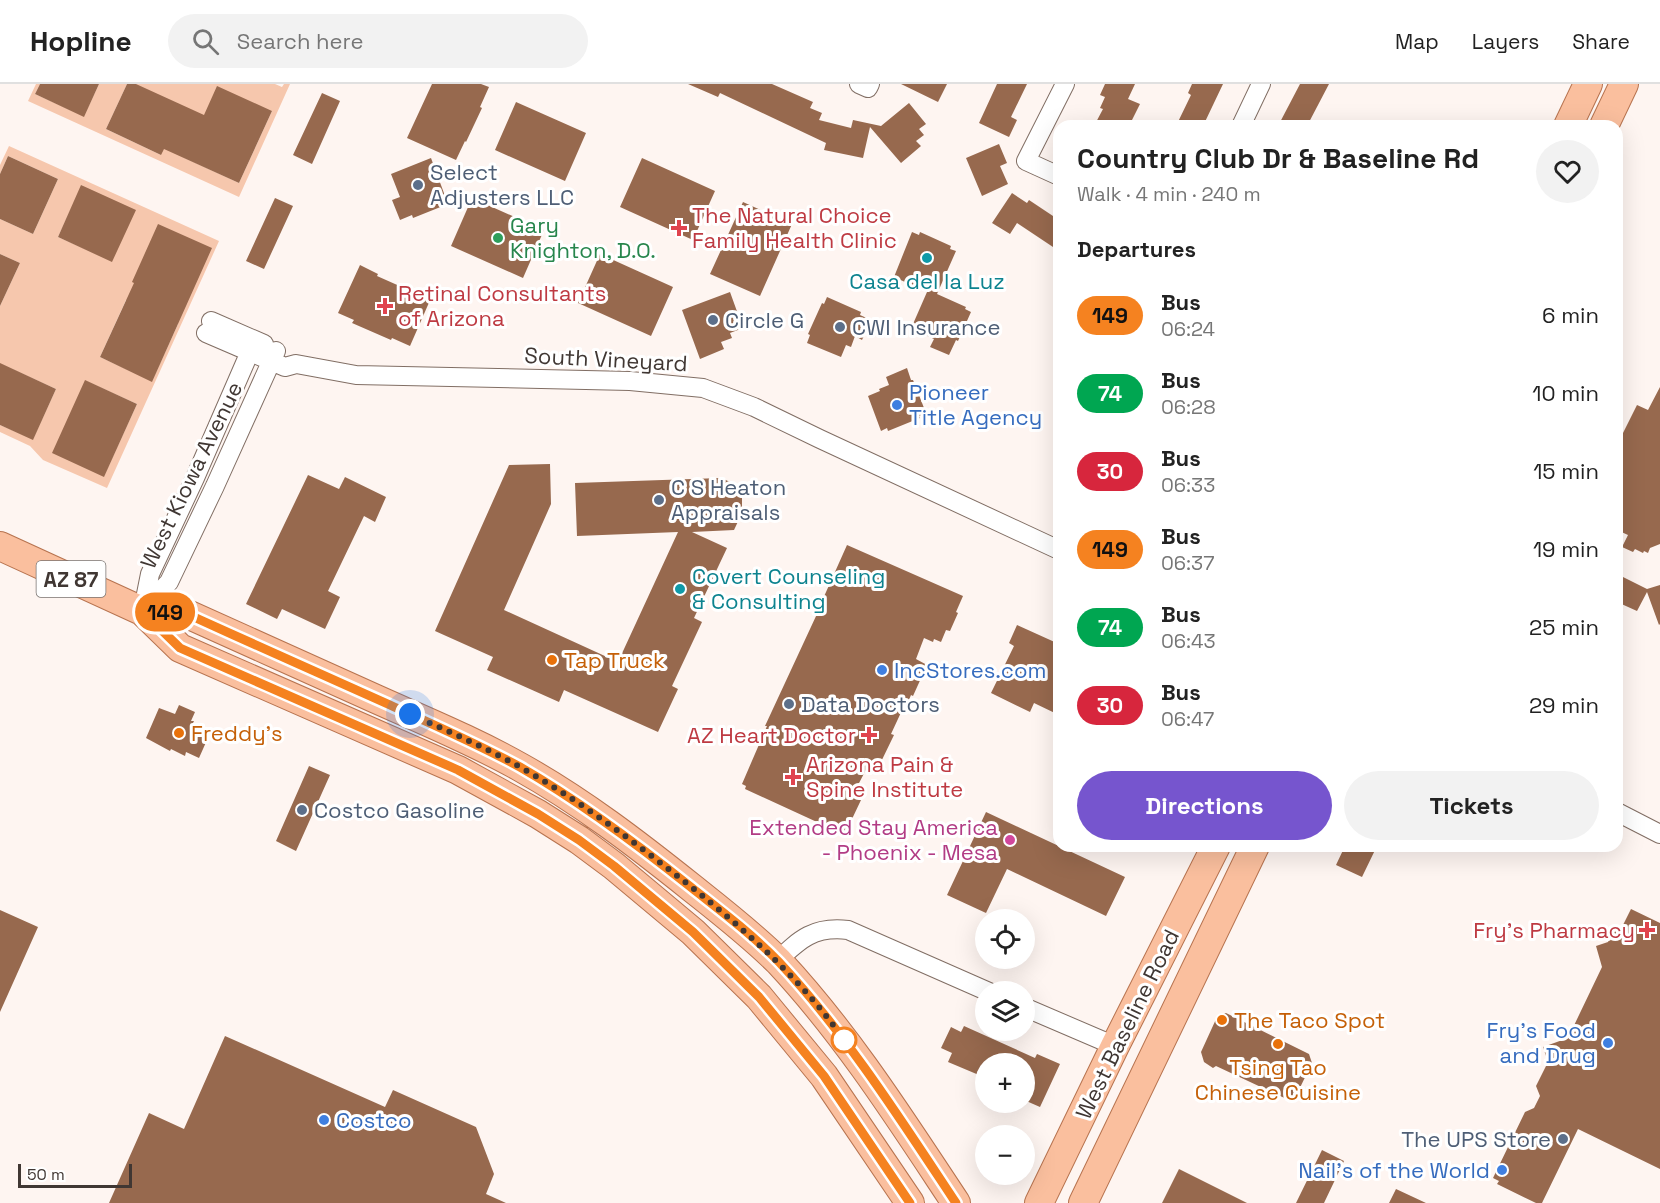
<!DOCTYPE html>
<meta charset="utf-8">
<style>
body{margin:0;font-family:"Space Grotesk",sans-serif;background:#f2f2f2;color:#222;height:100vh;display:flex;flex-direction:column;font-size:22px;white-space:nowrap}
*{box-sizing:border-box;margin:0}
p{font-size:20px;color:#767676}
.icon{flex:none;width:33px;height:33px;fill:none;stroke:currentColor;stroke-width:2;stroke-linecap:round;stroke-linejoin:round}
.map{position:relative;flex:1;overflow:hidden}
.drawer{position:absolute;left:1053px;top:36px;width:570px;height:732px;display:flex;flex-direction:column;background:#fff;border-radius:18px;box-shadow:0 6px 24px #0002}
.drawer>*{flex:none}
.badge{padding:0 12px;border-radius:20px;font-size:21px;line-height:39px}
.tools{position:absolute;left:975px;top:825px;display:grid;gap:12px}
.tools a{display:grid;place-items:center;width:60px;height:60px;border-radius:50%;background:#fff;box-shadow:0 6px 24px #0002;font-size:30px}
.scale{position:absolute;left:18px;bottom:15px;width:114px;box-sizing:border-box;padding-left:6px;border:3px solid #403733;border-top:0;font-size:16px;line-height:21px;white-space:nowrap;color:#403733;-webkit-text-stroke:4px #fff;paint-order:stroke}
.you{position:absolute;width:30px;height:30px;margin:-15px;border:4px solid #fff;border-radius:50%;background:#1a73e8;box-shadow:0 0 0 9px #1a73e833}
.map>.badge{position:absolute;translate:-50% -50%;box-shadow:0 0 0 3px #fff}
h2{padding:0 24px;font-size:22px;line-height:54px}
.round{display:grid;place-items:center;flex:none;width:63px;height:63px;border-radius:32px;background:#f2f2f2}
.headline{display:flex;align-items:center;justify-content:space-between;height:102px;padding:0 24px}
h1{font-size:28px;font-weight:700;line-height:45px}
.action{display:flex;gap:12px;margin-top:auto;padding:12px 24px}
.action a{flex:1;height:69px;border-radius:36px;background:#7655ce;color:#fff;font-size:24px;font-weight:700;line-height:69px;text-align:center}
.action a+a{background:#f2f2f2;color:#222}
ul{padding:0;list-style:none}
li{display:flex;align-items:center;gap:18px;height:78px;padding:0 24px}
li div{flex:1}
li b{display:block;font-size:22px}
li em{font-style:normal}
li .badge{min-width:66px;font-weight:700;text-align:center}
header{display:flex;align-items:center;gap:36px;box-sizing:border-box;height:84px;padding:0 30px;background:#fff;border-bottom:2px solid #e0e0e0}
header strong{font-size:28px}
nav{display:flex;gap:33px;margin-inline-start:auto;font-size:21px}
.search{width:420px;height:54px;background:#f2f2f2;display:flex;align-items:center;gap:15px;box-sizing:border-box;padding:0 21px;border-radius:33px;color:#767676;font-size:22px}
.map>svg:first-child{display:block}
.green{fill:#f6c7ad;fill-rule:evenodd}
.building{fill:#97694e}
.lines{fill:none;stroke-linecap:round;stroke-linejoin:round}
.minor-casing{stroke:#816e64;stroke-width:20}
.primary-casing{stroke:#b7734f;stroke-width:30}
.minor{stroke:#fff;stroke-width:18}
.primary{stroke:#fabf9e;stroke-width:28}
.line-casing{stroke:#fff;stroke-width:14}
.line{stroke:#f58220;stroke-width:9}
.walk{stroke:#403733;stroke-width:6;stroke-dasharray:0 10.8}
.service-dot{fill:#5c6f8a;stroke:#fff;stroke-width:2}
.health-dot{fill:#e0444e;stroke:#fff;stroke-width:2}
.leisure-dot{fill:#2e9e5b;stroke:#fff;stroke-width:2}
.culture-dot{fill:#0f9aa8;stroke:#fff;stroke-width:2}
.shop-dot{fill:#3f7fe0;stroke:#fff;stroke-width:2}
.food-dot{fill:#e8710a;stroke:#fff;stroke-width:2}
.hotel-dot{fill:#d1479c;stroke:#fff;stroke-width:2}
.stop-dot{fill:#fff;stroke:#f58220;stroke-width:3}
.labels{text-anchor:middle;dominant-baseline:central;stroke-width:6;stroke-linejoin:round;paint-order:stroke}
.shield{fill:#fff;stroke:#797370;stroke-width:1.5}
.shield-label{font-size:21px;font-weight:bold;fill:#403733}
.service-label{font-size:22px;fill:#4e5e75;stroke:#fff;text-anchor:start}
.health-label{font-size:22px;fill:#be3a42;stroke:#fff;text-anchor:start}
.leisure-label{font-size:22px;fill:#27864d;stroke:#fff;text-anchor:start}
.culture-label{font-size:22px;fill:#0d838f;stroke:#fff}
.street-label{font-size:22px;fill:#403733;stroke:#fff}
.shop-label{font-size:22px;fill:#366cbe;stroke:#fff;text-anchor:start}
.food-label{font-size:22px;fill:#c56008;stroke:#fff;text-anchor:start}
.hotel-label{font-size:22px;fill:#b23c85;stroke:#fff;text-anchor:end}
</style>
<header>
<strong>Hopline</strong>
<div class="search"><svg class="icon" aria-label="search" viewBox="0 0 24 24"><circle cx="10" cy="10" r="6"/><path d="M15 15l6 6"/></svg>Search here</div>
<nav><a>Map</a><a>Layers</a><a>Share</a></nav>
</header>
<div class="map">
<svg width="1660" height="1119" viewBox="0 0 1660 1119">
<rect width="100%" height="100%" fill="#fef5f1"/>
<path class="green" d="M36,0h4l-5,10 49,22 15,-32h28l-21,45 55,26 -25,-71h139l7,3 2,-3h6l-51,113 -211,-96zM272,27l-33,72 -54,-25z
M9,62l210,95 -112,247 -64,-28 -13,-14 -30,-14v-7l33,14 23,-50 -53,-24 -3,4v-63l20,-43 -20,-9v-35l33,15 25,-55 -50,-23 -8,18v-9zM82,101l30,76 -54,-24zM126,216l52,24 -26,57 -52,-24zM86,297l51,23 -33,72z"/>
<path class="building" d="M40,0h59l-15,33 -49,-23z
M127,0h9l68,31 13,-29 55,25 -33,72 -75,-34 -3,6 -55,-26z
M432,0h49l8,3 -9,20 2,1 -16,34 -1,-1 -9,19 -49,-22z
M688,0h84l41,18 -3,6 12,5 -3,7 32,8 2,-8 28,6 28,-23 17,21 -7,5 5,6 -8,6 5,5 -20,17 -31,-36 -7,31 -39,-8 2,-7 -106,-50 -2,4z
M901,0h46l-9,18z
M997,0h30l-16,33 6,3 -8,17 -30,-14z
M1105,0h30l-7,15 12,5 -11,22h-35l9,-17 -3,-1 5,-11 -5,-2z
M1192,0h31l-20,42h-27l15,-31 -3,-2z
M1300,0h29l-22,42h-29z
M322,9l18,8 -28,63 -19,-9z
M516,18l70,31 -21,48 -70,-31z
M999,60l8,19 -7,3 8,18 -26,12 -16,-38z
M8,72l50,23 -25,55 -33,-15v-45z
M431,74l17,46 -35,14 -1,-3 -12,5 -8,-20 8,-3 -9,-23z
M642,74l73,33 -22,49 -73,-33z
M81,101l55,25 -24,52 -54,-25z
M1012,109l15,10 2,-3 30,20v31l-42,-28 -7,11 -18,-11z
M275,114l18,8 -29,63 -18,-8z
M472,114l72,32 -21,48 -72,-32z
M743,118l49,22 -32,72 -50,-22z
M158,140l54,24 -60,134 -52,-25 34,-74 -2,-1z
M912,148l7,3 1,-3 31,14 -1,3 6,2 -19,43 29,13 -1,2 6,3 -13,29 -2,-1 -7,15 -19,-8 4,-8 -11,-5 2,-4 -12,-6 14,-32 -33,-15z
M0,170l20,9 -20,43z
M600,170l73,33 -22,49 -73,-33z
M360,181l18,9 -1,2 36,16 1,-2 17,8 -21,48 -18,-8 -1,2 -39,-17 2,-3 -16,-7z
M730,208l13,36 -13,5 2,5 -11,4 3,7 -24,10 -18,-49z
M827,213l34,15 -1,3 11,5 -9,20 -7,-4 -4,11 -5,-2 -5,12 -34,-14 3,-8 -2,-1 14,-31 2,1z
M0,279l56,26 -23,51 -33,-15z
M907,284l4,12h2l13,33 -7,3 1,2 -32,13 -1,-3 -6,3 -13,-35 12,-5 -1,-2 10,-4 -3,-8z
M85,296l52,24 -33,73 -52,-24z
M1660,303v157l-10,4 -2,5 -4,-2 -1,2 -8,-4 -2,3 -11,-5 6,-12 -11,-5v-85l20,-40 11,5z
M550,380l1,40 -47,106 114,52 60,-130 -101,4 -2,-53 146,-5 21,9v26l-8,17 -42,2 35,16 -33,70 8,4 -30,64 6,3 -20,43 -94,-42 -5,12 -72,-32 6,-13 -58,-26 74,-166z
M308,391l31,14 6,-12 41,20 -11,25 -11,-6 -36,75 12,6 -15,32 -43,-20 -5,10 -31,-15z
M847,461l116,51 -7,16 2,1 -8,18 -4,-1 -5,12 -7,-3 -1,3 -9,-4 -8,21 11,6 -14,31 -2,-1 -5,12 -2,-1 -13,28 3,1 -15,31 -9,-4 -12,23 6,2 -6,12 3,1 -9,19 -2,-1 -7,16 -98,-45 1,-3 -4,-2 25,-58h-2l58,-125h-1z
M1617,490l30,15 13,-4v39l-1,1 -12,-33 -10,19 -20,-9z
M1017,541l42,19v71l-25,-12 -4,9 -39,-19 23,-47 -5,-3z
M179,621l16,7 -4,9h3l-1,2 18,8 -12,27 -13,-6 -1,4 -14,-7 -1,2 -24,-13 13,-30 16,6z
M309,682l21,9 -34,76 -20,-10z
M986,728l139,65 -19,39 -99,-47 -21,44 -39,-18z
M1345,762h32l-15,31 -26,-12z
M1631,825l29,14v246l-82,-40 -36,74h-6l-39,-19 2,-3 -6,-3 32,-66 9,-4 6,-12 -4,-10 12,-24 -5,-15 25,-9 34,-71 -6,-21 12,-4 6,-12 8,-3z
M0,826l38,17 -38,85z
M1226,929l83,41 3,9 -19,39 -77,-36 -3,2 -9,-6 -3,-10 16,-35z
M964,942l71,32 2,-4 23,10 -20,43 -16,-7v-36h-38v14l-38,-16 4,-9 -11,-5 10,-21 10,5z
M225,952l160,71 8,-17 83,37 18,47 -8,20 20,9h-397l40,-90 35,16z
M1322,1066l22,11 -20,42h-28z
M1179,1085l68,34h-85z
M1396,1105l30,14h-37z"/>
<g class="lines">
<defs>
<path id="minor" d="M859,0l9,4 2,-4
M1241,42l20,-42
M1059,92l-33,-15 39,-77
M211,237l53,23
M206,249l79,34 11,-3 60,11 274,6 73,7 51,19 66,32 239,111
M143,525l7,-35 45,-96 60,-138
M142,527l27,-29 46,-96 61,-135
M1617,728l43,22
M777,877c23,-22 37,-35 71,-31l141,62
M1024,923l91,39"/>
<path id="primary" d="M1568,42l20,-42
M1604,42l20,-42
M0,462l142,65 38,37 278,122 80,44 41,26 35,26 79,66 66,65 65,79 86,127
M142,527l43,2c64,29 127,57 191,86 49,22 98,42 144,68 61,34 117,77 172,121 29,23 60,47 87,74 68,73 122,158 177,241
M1039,1119l76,-157 101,-200
M1083,1119l172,-357"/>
</defs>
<use href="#minor" class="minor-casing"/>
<use href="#primary" class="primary-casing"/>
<use href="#minor" class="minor"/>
<use href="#primary" class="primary"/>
</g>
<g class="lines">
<defs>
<path id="line" d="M910,1119l-86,-127 -65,-79 -66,-65 -79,-66 -35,-26 -41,-26 -80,-44 -278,-122 -38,-37 43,2c68,31 136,61 205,92 44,20 88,39 130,62 61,35 117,77 172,121 29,23 61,47 87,74 68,73 122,158 177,241"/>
</defs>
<use href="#line" class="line-casing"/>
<use href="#line" class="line"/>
<path class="walk" d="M410,630c37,17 75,33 110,53 64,36 122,81 179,126 53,43 108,93 145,147"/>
</g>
<g class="service-dot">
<circle cx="418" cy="101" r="6"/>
<circle cx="713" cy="236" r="6"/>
<circle cx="840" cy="243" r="6"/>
<circle cx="659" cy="416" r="6"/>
<circle cx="789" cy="620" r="6"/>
<circle cx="302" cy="726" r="6"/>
<circle cx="1563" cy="1055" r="6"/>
</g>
<g class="health-dot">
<path d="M676 135h6v6h6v6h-6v6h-6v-6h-6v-6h6z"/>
<path d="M382 213h6v6h6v6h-6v6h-6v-6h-6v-6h6z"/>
<path d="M866 642h6v6h6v6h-6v6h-6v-6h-6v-6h6z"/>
<path d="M790 684h6v6h6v6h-6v6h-6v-6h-6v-6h6z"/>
<path d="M1644 837h6v6h6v6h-6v6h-6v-6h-6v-6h6z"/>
</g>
<circle class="leisure-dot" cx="498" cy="154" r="6"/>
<g class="culture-dot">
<circle cx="927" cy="174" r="6"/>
<circle cx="680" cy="505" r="6"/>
</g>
<g class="shop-dot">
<circle cx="897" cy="321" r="6"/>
<circle cx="882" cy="586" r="6"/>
<circle cx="1608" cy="959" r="6"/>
<circle cx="324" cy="1036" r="6"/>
<circle cx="1502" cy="1086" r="6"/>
</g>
<g class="food-dot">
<circle cx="552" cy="576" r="6"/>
<circle cx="179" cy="649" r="6"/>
<circle cx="1222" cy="936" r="6"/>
<circle cx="1278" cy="960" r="6"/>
</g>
<circle class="hotel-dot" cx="1010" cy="756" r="6"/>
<circle class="stop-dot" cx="844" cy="956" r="12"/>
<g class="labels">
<rect class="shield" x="36.5" y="477" width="69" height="36" rx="4.5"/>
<g class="shield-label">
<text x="71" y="495">AZ 87</text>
</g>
<g class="service-label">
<text x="430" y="88">Select<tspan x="430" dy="25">Adjusters LLC</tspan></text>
<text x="725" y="236">Circle G</text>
<text x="852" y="243">CWI Insurance</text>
<text x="671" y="403">C S Heaton<tspan x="671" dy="25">Appraisals</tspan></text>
<text x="801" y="620">Data Doctors</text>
<text x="314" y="726">Costco Gasoline</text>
<text x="1551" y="1055" text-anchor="end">The UPS Store</text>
</g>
<g class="health-label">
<text x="692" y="131">The Natural Choice<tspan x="692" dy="25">Family Health Clinic</tspan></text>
<text x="398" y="209">Retinal Consultants<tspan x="398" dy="25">of Arizona</tspan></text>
<text x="856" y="651" text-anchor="end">AZ Heart Doctor</text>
<text x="806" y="680">Arizona Pain &amp;<tspan x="806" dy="25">Spine Institute</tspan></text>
<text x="1635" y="846" text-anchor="end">Fry's Pharmacy</text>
</g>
<g class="leisure-label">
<text x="510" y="141">Gary<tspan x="510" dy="25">Knighton, D.O.</tspan></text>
</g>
<g class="culture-label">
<text x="927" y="197">Casa del la Luz</text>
<text x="692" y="492" text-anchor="start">Covert Counseling<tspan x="692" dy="25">&amp; Consulting</tspan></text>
</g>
<g class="street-label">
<text transform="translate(606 275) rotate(3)">South Vineyard</text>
<text transform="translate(191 391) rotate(-64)">West Kiowa Avenue</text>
<text transform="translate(1127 940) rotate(-64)">West Baseline Road</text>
</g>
<g class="shop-label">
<text x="909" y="308">Pioneer<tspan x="909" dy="25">Title Agency</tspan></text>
<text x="894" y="586">IncStores.com</text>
<text x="1596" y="946" text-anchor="end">Fry's Food<tspan x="1596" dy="25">and Drug</tspan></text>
<text x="336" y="1036">Costco</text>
<text x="1490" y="1086" text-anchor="end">Nail's of the World</text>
</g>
<g class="food-label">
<text x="564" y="576">Tap Truck</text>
<text x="191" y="649">Freddy's</text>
<text x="1234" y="936">The Taco Spot</text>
<text x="1278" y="983" text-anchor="middle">Tsing Tao<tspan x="1278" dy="25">Chinese Cuisine</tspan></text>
</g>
<g class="hotel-label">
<text x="998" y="743">Extended Stay America<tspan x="998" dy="25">- Phoenix - Mesa</tspan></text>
</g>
</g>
</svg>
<div class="tools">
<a><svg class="icon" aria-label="locate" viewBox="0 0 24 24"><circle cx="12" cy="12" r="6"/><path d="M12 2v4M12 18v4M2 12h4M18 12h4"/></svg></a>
<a><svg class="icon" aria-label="layers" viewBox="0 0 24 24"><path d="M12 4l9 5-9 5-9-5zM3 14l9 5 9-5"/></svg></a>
<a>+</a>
<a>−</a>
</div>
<div class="scale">50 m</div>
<div class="you" style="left:410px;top:630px"></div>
<b class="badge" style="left:165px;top:528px;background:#f58220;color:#111">149</b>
<section class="drawer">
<div class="headline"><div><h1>Country Club Dr &amp; Baseline Rd</h1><p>Walk · 4 min · 240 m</p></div><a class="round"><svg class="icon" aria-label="heart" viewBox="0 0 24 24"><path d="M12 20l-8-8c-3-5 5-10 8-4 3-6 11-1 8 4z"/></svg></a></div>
<h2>Departures</h2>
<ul>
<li><span class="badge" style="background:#f58220;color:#111">149</span><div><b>Bus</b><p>06:24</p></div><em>6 min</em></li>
<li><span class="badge" style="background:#00a651;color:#fff">74</span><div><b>Bus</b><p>06:28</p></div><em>10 min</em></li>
<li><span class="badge" style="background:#d7263d;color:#fff">30</span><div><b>Bus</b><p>06:33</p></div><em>15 min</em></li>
<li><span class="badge" style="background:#f58220;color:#111">149</span><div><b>Bus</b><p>06:37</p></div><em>19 min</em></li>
<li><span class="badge" style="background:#00a651;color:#fff">74</span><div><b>Bus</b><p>06:43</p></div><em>25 min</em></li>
<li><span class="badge" style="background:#d7263d;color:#fff">30</span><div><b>Bus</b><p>06:47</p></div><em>29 min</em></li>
</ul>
<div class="action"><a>Directions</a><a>Tickets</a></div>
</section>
</div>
